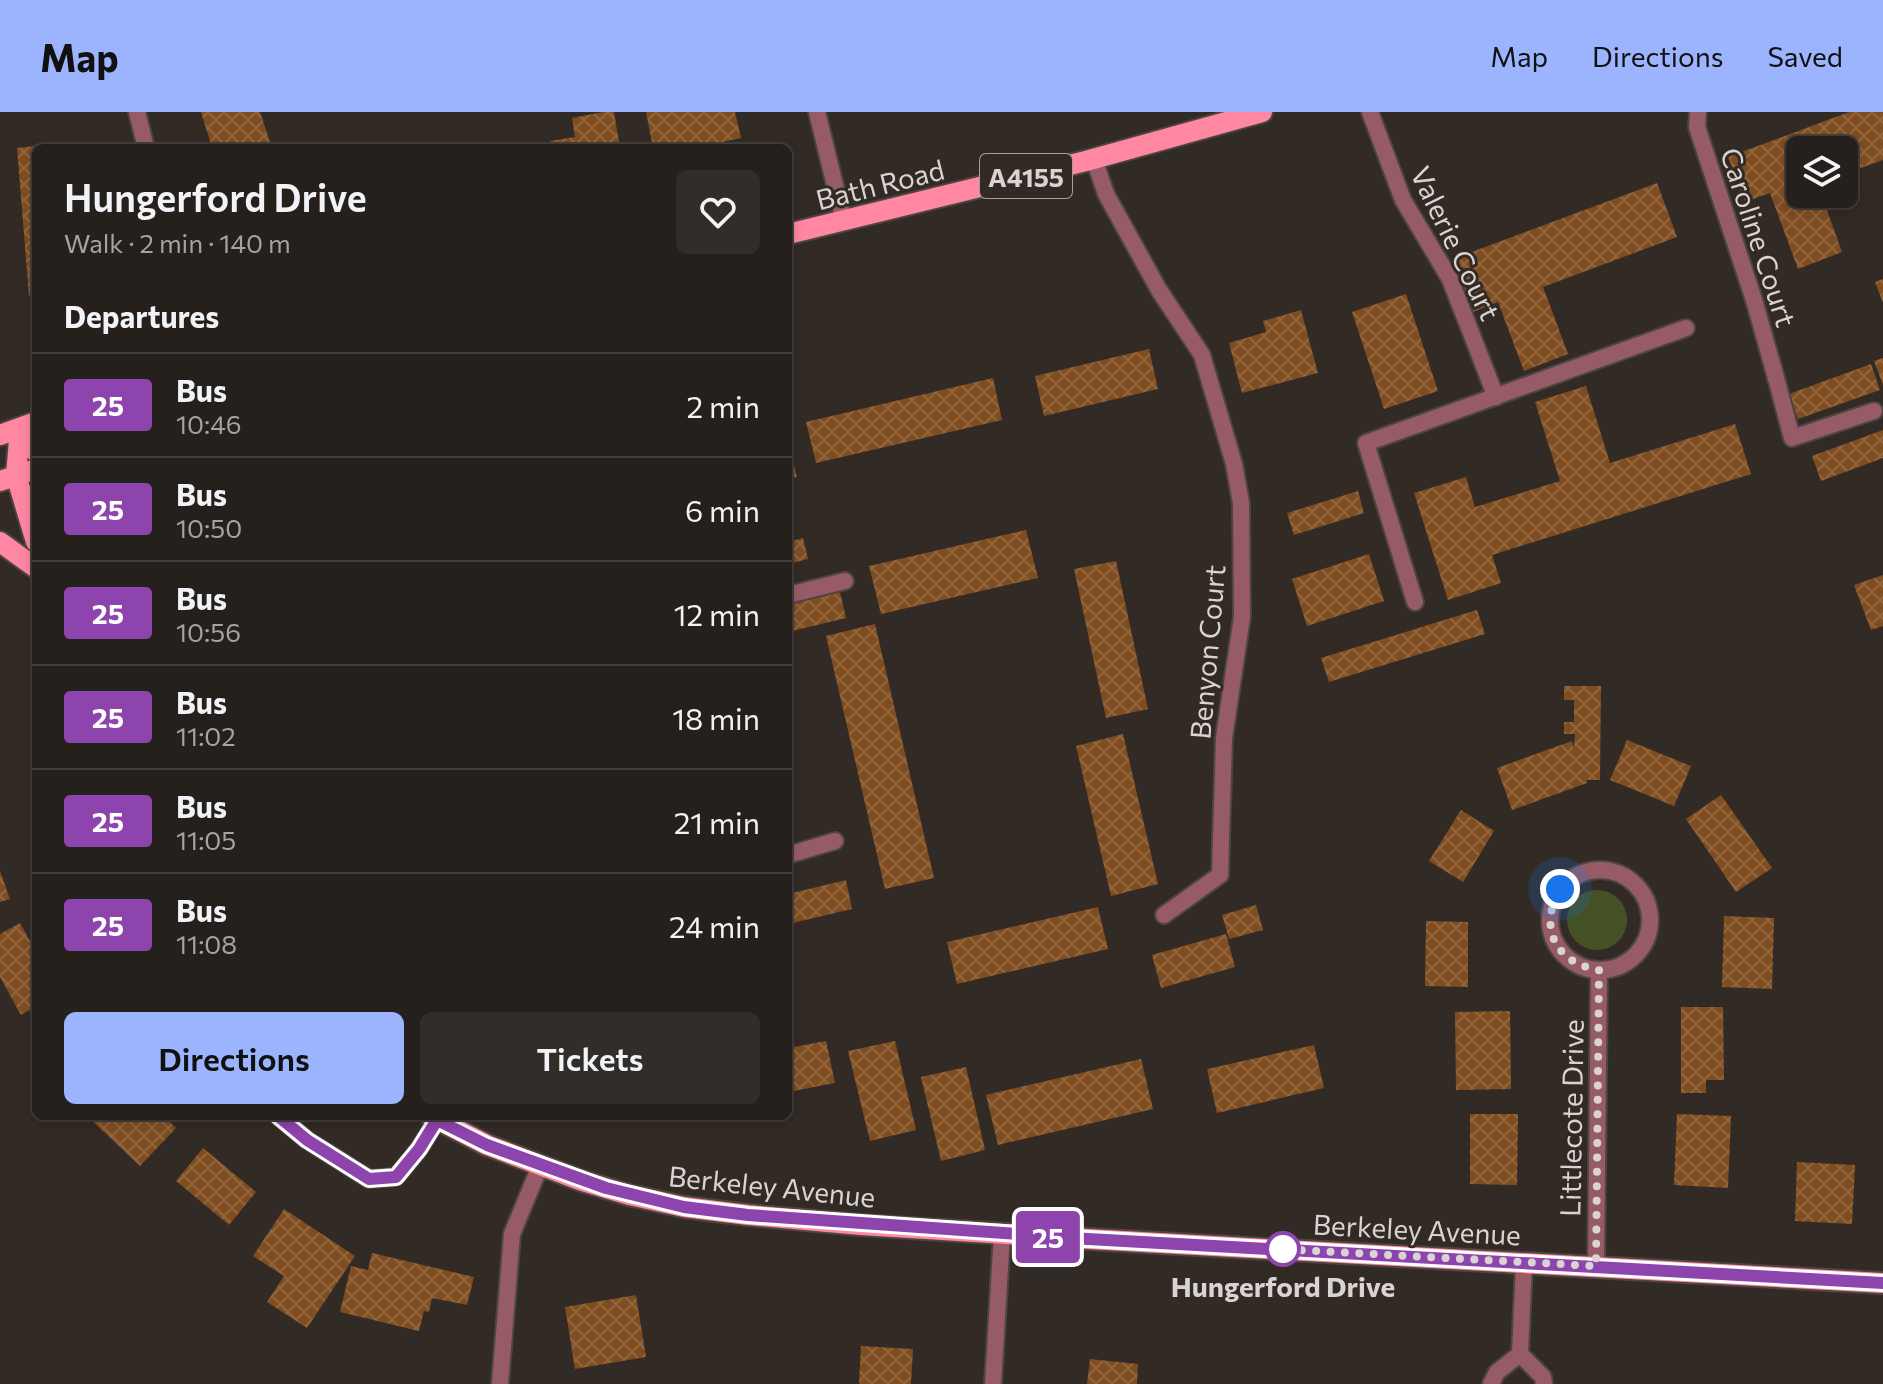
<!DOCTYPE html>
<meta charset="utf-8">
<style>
body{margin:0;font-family:Commissioner,sans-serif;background:#322d29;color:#f1f3f6;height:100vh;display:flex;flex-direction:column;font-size:30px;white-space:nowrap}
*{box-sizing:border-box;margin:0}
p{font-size:26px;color:#a4a3a3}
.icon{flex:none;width:44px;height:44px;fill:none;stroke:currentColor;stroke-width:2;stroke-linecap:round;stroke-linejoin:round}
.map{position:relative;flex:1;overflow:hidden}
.panel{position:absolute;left:32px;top:32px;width:760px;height:976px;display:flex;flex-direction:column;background:#26201c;border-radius:12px;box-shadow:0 4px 12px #0003,0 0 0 2px #423e3b}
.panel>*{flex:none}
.badge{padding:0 16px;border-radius:6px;font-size:28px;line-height:52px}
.controls{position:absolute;left:1786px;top:24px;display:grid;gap:16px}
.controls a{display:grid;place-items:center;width:72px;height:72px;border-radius:12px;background:#26201c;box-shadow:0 4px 12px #0003,0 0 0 2px #423e3b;font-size:40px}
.you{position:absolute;width:40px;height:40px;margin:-20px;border:6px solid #fff;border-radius:50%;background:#1a73e8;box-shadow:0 0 0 12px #1a73e833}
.map>.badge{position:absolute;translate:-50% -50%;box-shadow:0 0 0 4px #fff}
h2{padding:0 32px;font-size:30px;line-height:72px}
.round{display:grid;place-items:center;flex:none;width:84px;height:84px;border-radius:12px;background:#322d29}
.headline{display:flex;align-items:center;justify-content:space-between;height:136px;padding:0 32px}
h1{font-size:38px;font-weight:600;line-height:60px}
.cta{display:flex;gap:16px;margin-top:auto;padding:16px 32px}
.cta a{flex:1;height:92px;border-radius:12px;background:#9cb4fd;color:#111;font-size:32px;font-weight:600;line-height:92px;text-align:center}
.cta a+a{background:#322d29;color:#f1f3f6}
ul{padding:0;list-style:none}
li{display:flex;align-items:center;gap:24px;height:104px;padding:0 32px;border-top:2px solid #423e3b}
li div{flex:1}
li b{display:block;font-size:30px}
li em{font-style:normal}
li .badge{min-width:88px;font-weight:700;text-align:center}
header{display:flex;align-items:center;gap:48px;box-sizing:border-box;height:112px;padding:0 40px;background:#9cb4fd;color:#111}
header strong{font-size:38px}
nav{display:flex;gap:44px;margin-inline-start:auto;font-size:28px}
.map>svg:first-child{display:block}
.green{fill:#445124}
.building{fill:url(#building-cross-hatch)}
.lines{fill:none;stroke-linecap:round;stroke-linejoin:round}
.lane-casing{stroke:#4d4541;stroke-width:20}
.street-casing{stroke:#4d4541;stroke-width:20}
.primary-casing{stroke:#4d4541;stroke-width:24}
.lane{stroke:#965b67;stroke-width:16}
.street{stroke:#965b67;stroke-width:16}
.primary{stroke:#ff87a2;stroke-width:20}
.line-casing{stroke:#fff;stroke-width:18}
.line{stroke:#8e44ad;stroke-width:12}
.walk{stroke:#d9d4d1;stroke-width:8;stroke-dasharray:0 14.4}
.stop-dot{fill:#fff;stroke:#8e44ad;stroke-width:4}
.labels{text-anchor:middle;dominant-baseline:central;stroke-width:6;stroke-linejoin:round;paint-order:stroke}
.shield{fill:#322a25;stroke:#a7a19d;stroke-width:2}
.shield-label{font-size:26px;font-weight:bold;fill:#d9d4d1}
.street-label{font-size:28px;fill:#d9d4d1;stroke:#322a25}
.stop-label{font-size:28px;font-weight:bold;fill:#d9d4d1;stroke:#322a25}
</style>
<header>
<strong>Map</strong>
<nav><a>Map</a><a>Directions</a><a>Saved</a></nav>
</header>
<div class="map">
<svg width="1883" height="1272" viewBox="0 0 1883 1272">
<defs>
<pattern id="building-cross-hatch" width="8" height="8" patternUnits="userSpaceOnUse" patternTransform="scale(2)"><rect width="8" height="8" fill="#804d20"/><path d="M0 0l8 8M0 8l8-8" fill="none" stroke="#91663f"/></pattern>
</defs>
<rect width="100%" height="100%" fill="#322a25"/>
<path class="green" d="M1567 808a30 30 0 1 1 60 0a30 30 0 1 1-60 0Z"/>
<path class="building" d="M201,0h59l12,36h-60z
M603,0h11l6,36h-69l-1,-7 25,-4 -3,-19z
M646,0h89l6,26 -47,10h-41z
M1849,0h34v48l-39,14v-24h-44v44h21l21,58 -44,17 -28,-76 -25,9 -17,-45z
M76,31l1,5h-33v-2z
M36,34v150h-7l-12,-148z
M1657,71l20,54 -134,50 25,67 -44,17 -26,-69 -25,10 -20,-53z
M1883,167v24l-8,-21z
M1406,182l32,97 -54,18 -32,-97z
M1301,198l17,63 -76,20 -13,-50 37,-11 -3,-11z
M1149,237l9,40 -114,27 -9,-40z
M1883,246v27l-9,-24z
M1871,252l9,26 -82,29 -9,-25z
M993,266l9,42 -186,43 -10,-41z
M1586,274l24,77 125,-39 16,50 -259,81 9,28 -53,17 -34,-107 52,-16 9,30 85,-26 -25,-79z
M1883,318v28l-62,23 -9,-25z
M788,330l9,35 -9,2z
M1358,379l6,22 -70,22 -7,-22z
M1026,418l12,48 -157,36 -12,-48z
M803,426l5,21 -20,5v-22z
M1369,442l15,47 -77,25 -15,-47z
M1116,449l32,148 -42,9 -32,-149z
M1883,463v51l-12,4 -17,-45z
M840,480l6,26 -58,14v-28z
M1477,498l8,24 -156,48 -8,-24z
M875,512l59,254 -49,11 -59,-253z
M1564,574h37l-1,94h-14l1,3 -75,27 -15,-42 75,-27 2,8 1,-15h-11v-12h10v-22h-10z
M1123,622l35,150 -47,12 -35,-150z
M1627,628l64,26 -17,40 -64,-26z
M1721,683l51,73 -36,24 -50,-73z
M1461,698l33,21 -31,51 -34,-21z
M0,759l10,28 -10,3z
M846,768l6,29 -64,15v-30z
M1256,793l7,25 -34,9 -7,-24z
M1098,795l10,42 -151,35 -10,-42z
M1724,804l50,2 -2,71 -50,-2z
M1426,809l42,1v65l-43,-1z
M20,811l16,29v54l-15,9 -21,-38v-43z
M1226,822l9,33 -74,21 -9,-33z
M1681,895h42l1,73h-18v13h-25z
M1510,899l1,78 -55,1 -1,-78z
M826,929l9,42 -47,9v-44z
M895,929l21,89 -46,11 -22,-90z
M1314,933l10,43 -107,25 -10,-44z
M1141,947l12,50 -155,36 -12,-50z
M966,955l19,83 -44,11 -20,-84z
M1470,1002h48l-1,71 -47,-1z
M1677,1002l54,2 -3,72 -54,-3z
M87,1004h77l12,12 -36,38z
M203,1036l53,44 -27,33 -53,-44z
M1797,1050l58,3 -3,59 -57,-3z
M284,1097l71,47 -48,72 -40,-26 17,-26 -31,-20z
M372,1141l102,24 -7,28 -35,-7 -3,14 -5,-1 -5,20 -79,-19 11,-46 17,4z
M636,1183l10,62 -71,12 -10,-62z
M861,1234l52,3 -2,35h-52z
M1090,1247l48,5 -1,20h-50z"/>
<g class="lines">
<defs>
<path id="lane" d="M1776,266l16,60 82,-27
M278,1004l29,24 62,39 27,-2 23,-28 18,-29"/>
<path id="street" d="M137,0l9,36
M817,0l27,110
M1370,0l33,88 47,79 46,118
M1698,0l-1,15 57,173 22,78
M1094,47l12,35 53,96 43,65 32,109 7,39 1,114 -18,121 -4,137 -56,40
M788,483l57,-14
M1415,490l-49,-159 320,-115
M788,743l47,-14
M1550 808a50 50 0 1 1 100 0a50 50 0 1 1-100 0Z
M1596,1154l3,-296
M1520,1242l23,23 1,7
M500,1272l12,-150 28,-68
M993,1272l9,-150
M1491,1272l6,-12 23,-18 4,-91"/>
<path id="primary" d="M788,122l298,-73 176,-49
M20,316l-4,47 20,67
M20,316l16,24
M0,323l36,-13
M0,369l36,-12
M0,430l36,26
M431,1004l56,29 95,36 47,14 55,12 64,8 113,10 227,14 795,44"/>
</defs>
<use href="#lane" class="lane-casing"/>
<use href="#street" class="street-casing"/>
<use href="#primary" class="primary-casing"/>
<use href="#lane" class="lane"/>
<use href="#street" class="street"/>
<use href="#primary" class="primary"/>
</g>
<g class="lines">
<defs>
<path id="line" d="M278,1004l29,24 62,39 27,-2 23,-28 18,-29 50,25 119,43 78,19 64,8 340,24 795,44"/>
</defs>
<use href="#line" class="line-casing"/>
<use href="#line" class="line"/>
<path class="walk" d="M1283,1137h-5l318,17 3,-296c-44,-7 -61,-43 -39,-81"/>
</g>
<circle class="stop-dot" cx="1283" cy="1137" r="16"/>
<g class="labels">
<rect class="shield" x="980" y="42" width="92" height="44" rx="6"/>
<g class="shield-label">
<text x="1026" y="64">A4155</text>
</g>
<g class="street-label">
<text transform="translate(880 72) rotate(-14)">Bath Road</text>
<text transform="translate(1759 125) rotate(72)">Caroline Court</text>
<text transform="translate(1456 131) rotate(64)">Valerie Court</text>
<text transform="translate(1207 540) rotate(-85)">Benyon Court</text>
<text transform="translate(1571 1006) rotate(-89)">Littlecote Drive</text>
<text transform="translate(772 1074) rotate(6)">Berkeley Avenue</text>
<text transform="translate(1417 1117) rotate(3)">Berkeley Avenue</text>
</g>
<g class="stop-label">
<text x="1283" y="1174">Hungerford Drive</text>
</g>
</g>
</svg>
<div class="controls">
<a><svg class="icon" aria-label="layers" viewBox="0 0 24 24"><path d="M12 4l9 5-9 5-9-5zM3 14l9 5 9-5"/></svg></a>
</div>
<div class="you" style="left:1560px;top:777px"></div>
<b class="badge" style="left:1048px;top:1125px;background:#8e44ad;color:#fff">25</b>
<section class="panel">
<div class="headline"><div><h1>Hungerford Drive</h1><p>Walk · 2 min · 140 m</p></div><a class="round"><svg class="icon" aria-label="heart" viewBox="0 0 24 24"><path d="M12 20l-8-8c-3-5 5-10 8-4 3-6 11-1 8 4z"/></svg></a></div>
<h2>Departures</h2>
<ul>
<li><span class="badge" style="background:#8e44ad;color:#fff">25</span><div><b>Bus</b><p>10:46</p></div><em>2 min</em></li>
<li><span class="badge" style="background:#8e44ad;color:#fff">25</span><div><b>Bus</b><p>10:50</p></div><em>6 min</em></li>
<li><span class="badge" style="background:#8e44ad;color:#fff">25</span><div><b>Bus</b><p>10:56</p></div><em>12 min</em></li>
<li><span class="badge" style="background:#8e44ad;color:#fff">25</span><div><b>Bus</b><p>11:02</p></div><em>18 min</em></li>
<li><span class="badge" style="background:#8e44ad;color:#fff">25</span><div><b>Bus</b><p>11:05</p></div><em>21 min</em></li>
<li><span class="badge" style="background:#8e44ad;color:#fff">25</span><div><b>Bus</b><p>11:08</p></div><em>24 min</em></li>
</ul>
<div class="cta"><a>Directions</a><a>Tickets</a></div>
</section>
</div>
